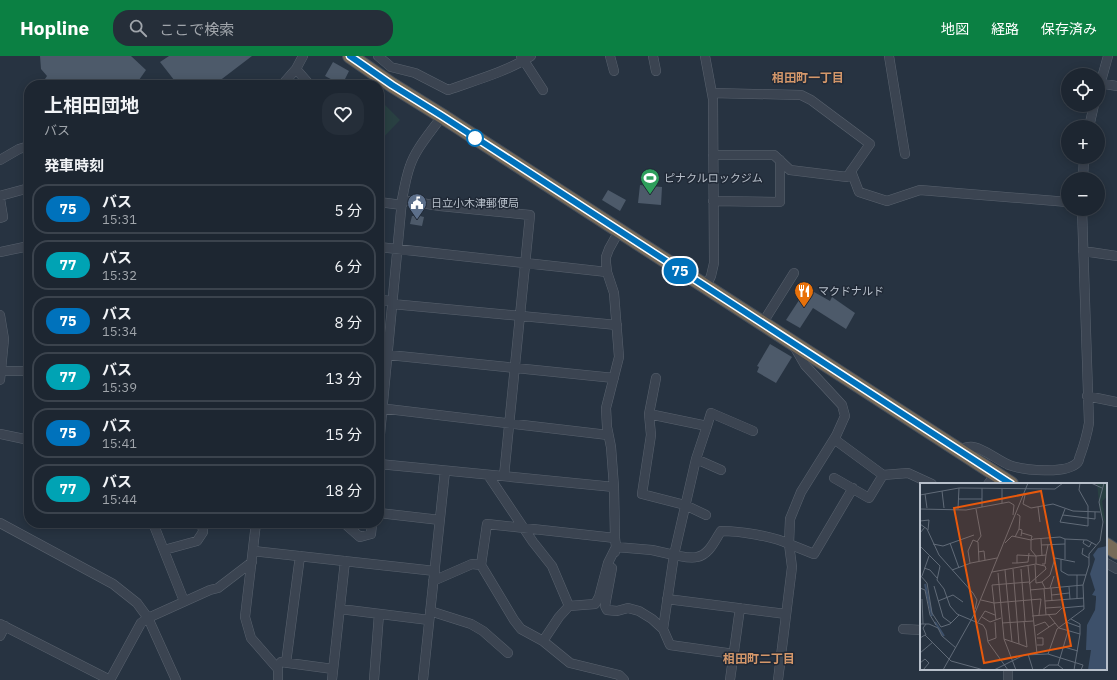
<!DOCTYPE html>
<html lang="ja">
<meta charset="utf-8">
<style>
body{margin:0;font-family:"IBM Plex Sans","Noto Sans JP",sans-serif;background:#252e39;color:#f1f3f6;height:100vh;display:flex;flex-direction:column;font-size:15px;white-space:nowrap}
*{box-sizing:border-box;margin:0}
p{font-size:13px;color:#a0a5ab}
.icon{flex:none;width:22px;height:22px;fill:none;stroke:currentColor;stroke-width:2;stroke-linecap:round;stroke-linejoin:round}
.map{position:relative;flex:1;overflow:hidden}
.sheet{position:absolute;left:24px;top:24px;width:360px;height:448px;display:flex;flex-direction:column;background:#1d2631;border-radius:16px;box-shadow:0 2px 10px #0003,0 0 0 1px #3b434d}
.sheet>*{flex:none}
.badge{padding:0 8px;border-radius:13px;font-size:14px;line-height:26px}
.buttons{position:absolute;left:1061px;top:12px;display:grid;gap:8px}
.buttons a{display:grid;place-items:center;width:44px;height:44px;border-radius:50%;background:#1d2631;box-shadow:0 2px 10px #0003,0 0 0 1px #3b434d;font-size:20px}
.map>.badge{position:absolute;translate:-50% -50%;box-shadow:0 0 0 2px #fff}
h2{padding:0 20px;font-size:15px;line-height:36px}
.round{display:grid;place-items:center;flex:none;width:42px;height:42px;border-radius:16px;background:#252e39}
.overview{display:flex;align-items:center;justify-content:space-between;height:68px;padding:0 20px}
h1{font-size:19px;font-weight:700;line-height:30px}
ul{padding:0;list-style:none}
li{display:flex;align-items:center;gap:12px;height:50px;margin:0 8px 6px;padding:0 12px;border:2px solid #3b434d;border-radius:16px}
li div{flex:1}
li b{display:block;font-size:15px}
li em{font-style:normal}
li .badge{min-width:44px;font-weight:700;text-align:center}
header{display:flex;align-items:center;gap:24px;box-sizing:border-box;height:56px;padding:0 20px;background:#0b8043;color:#fff}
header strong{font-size:19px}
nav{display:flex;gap:22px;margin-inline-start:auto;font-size:14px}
.search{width:280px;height:36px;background:#252e39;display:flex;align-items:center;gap:10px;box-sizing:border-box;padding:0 14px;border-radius:16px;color:#a0a5ab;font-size:15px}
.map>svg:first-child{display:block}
.pitch{fill:#294042}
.building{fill:#4d5a6a}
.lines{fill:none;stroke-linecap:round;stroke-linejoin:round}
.minor-casing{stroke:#59626e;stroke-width:10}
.highway-casing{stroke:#464f5b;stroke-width:16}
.minor{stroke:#3b4451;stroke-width:9}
.highway{stroke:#776a58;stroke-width:14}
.line-casing{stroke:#fff;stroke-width:9}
.line{stroke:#0072bc;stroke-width:6}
.stop-dot{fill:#fff;stroke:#0072bc;stroke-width:2}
.labels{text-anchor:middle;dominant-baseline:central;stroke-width:3;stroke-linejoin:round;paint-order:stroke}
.poi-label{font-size:11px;fill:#b8c0cb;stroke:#202936;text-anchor:start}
.neighbourhood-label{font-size:12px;font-weight:bold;fill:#d4976a;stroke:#202936}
.inset-river{fill:none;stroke:#3d506a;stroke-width:2}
.inset-road{fill:none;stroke:#616b78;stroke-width:1}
.view{fill:#e8590c;fill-opacity:0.15;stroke:#e8590c;stroke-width:2}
.inset-edge{fill:none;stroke:#b8c0cb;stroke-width:2}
</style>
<header>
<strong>Hopline</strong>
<div class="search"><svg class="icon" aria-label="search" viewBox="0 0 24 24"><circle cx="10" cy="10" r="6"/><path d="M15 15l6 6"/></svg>ここで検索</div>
<nav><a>地図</a><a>経路</a><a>保存済み</a></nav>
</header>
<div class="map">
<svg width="1117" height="624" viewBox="0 0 1117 624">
<rect width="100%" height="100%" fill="#273341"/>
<path class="pitch" d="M379,43l21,21 -21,22z"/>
<path class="building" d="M40,0h91l15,14 -7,10 2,5h-100l6,-9 -6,-7z
M169,0h83l-38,29h-36l-18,-23z
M333,6l16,9 -7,14 -17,-9z
M640,129l22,2 -1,18 -23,-2z
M608,134l18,10 -6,11 -18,-11z
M416,159l8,2 -2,9 -12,-2 2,-8h3z
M807,232l23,13 2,-4 23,16 -9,16 -33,-21 -13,20 -14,-8z
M770,288l22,13 -16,26 -19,-11 2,-5 -2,-1z"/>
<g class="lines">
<defs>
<path id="minor" d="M378,0l13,11 24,6 33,17c28,-10 58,-18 83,-34
M521,0l22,34
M610,0l4,15
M653,0l3,15
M705,0l8,43 1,164 -3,13 -5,11
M889,0l16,98
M296,13l14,16
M1100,27l17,3
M282,29l14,-16 7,-13
M1098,36l10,-36
M712,37l89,2 10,5 59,44 -23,33 -57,-7 -16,-15h-61
M1089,71l5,-22
M0,104l19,-11 10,-3
M851,115l8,21 28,9 33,-11 148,12
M1083,123l1,-22
M0,140l29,-8
M0,143l3,18 -3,1
M402,144l38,6 90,9 -26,261
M713,145l67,1v-42
M379,146l23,3
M379,191l228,25
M1083,195l34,5
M0,196l29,-6
M379,244l14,1
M392,248l225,21
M0,259l4,24 -4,41
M762,268l32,-51
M794,290l11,19 37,40 3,11 -9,20 -35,56 -11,27 -1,25 25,10 39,-66
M379,298l235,24
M2,315h27
M1087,340l30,6
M379,352l229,27
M649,358l2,21 -9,59 43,11 21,10
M707,370l4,-13 42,18
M0,378l29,6
M834,383l49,36 -14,23 -35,-20
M379,389l23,-245c2,-11 4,-23 8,-34 6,-18 21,-34 32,-50
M958,394c5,-2 10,-4 15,-3 8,0 26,14 36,18 14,5 58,10 69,-3 1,-1 1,-4 2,-6 4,-11 7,-21 9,-33l-7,-214
M696,403l25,11
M379,408l235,23
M488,419l45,67 19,24 17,40 26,-2 4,-7 9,-34 8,-16 -1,-9 -1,-51 -3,-40 -4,-20 -1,-19 13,-51 -5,-64 -7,-21 -1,-9v-6l3,-8 10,-18
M883,419l25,-2 24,11
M988,428l8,-10
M379,457l61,7
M0,467l113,61 24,19 11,15 28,62
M153,467l31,78
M256,467l-11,94 6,21 27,31v11
M344,467l16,14 11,-3 1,-11
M164,494l33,-9 6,-9 -1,-9
M253,495l182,20
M615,496l1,-5 36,3 22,5 22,-96 11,-33 -58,-12 7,-36
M1106,507l11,6
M481,509l33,55 7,9 22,12 27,22 49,12 5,5
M612,512l-7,38 2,4 10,1 11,-3 11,3 13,8 11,10
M433,525l39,-17 9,1 6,-41 128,14
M667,543l119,15
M340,553l89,11
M430,555l41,13 12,7 25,22
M0,568l110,56
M903,573l18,1
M0,580l5,-10
M543,585l16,-24 10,-11
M734,598l-64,-9 -7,-16 11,-74c7,1 16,4 23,2 12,-2 18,-17 24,-26 19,0 51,5 68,13l3,23 -14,113
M281,606l52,7
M286,607l14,-107
M110,624l31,-57 7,-5 62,-28 8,-2 34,-26
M332,624l13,-119
M374,624l5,-66
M423,624l22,-209
M730,624l10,-72
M1008,624v-11"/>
<path id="highway" d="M350,0l42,29 50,31 569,368
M1106,489l11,7"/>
</defs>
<use href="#minor" class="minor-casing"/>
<use href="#highway" class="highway-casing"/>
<use href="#minor" class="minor"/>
<use href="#highway" class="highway"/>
</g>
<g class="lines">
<defs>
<path id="line" d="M350,0l42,29 50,31 569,368"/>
</defs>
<use href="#line" class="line-casing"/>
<use href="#line" class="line"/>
</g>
<defs>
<symbol id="stadium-pin" viewBox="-11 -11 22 30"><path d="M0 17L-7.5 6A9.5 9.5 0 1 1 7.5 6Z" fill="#2e9e5b" stroke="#202936"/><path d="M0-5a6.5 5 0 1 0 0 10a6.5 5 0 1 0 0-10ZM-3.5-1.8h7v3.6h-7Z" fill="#fff"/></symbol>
<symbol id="civic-pin" viewBox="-11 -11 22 30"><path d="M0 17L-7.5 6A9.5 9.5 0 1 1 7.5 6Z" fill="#5c6f8a" stroke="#202936"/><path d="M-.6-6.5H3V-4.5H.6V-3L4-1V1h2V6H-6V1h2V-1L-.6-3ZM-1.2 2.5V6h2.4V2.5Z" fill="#fff"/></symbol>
<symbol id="restaurant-pin" viewBox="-11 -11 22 30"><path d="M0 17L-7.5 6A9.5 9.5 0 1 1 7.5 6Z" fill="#e8710a" stroke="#202936"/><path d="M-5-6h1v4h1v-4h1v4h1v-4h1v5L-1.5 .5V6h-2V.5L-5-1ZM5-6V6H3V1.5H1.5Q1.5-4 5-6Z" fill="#fff"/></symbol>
</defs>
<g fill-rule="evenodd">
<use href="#stadium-pin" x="639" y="111" width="22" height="30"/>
<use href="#civic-pin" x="406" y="136" width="22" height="30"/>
<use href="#restaurant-pin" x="793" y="224" width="22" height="30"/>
</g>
<circle class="stop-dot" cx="475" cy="82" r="8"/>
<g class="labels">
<g class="poi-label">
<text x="664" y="122">ピナクルロックジム</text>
<text x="431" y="147">日立小木津郵便局</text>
<text x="818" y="235">マクドナルド</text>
</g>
<g class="neighbourhood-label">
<text x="808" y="21">相田町一丁目</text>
<text x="759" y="602">相田町二丁目</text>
</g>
</g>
<g transform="translate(920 427)">
<rect width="187" height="187" fill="#273341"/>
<path d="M177,0h10v14l-5,4 4,24 -6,-13z" fill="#294042"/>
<path d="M187,63v124h-19l3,-20h-5l1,-25 8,-15 1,-11v-3l-4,-1 3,-5 -5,-16 5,-15 -2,-4 5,-7z" fill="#3d506a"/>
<path class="inset-river" d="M5,101l7,32M15,139l9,14"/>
<path class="inset-road" d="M171,0l11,5M82,5v15M22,8l2,17M5,11l2,14M0,12l39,-7 96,1 8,-6M105,12l-2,9 8,4 22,-4 20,7 27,1M39,16h23M62,24v-19M118,24l2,15M0,26l46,1 43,-8 5,3 -1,10M38,26l1,-21M56,26l5,27 -4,6M145,26l-5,13 28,4v-20l-9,-16 1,-7M97,31l3,2 -1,13M143,32l32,4v-7M0,38l9,-1 -1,10M0,41l7,5 12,26 34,38 4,7 -2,9M95,54l4,-8 3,1 -1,6M121,56l1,17M145,56l22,1 9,5M0,57v-7l5,-6M164,57l-1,3 6,4 3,-5M30,60l9,25M85,60l7,-7 19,4 1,-4 -10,-3M13,61l10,2 31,-11M121,62l24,-1v15M128,62l-2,10 -10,1 -5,-6v-10l3,-1 26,-2 5,2v5M0,63l20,20 -3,14 7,9 6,17 7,8 26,11 3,5 2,12 20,28M163,65l-1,6 7,4M58,69l6,-1 1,9M141,76v12l7,4h18M50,80l-2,-12 5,-11 5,2 1,19M92,80h5v-8l19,1v8M97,80l11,-1 1,-9M122,81h3l1,-9M115,82l1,18 6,-1 3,6M108,83l9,88M4,85l6,2 7,8M93,86l6,75 8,3 -3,-26M101,86l4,52M32,87l19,-7 26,-5M85,87l3,32M72,89l44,-8 9,2 1,3 -17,15M78,90l6,66 12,31M0,92l7,8 5,30 9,14M157,92v24M2,93l7,-20M122,99l8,-7 5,-17 20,4M14,103l9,31 8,6M149,104l1,12M0,105l5,2 5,25 6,10M130,105l4,-12M131,105l1,13M124,106l2,26M110,107l53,-5M132,112l17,-2M2,116l1,25M61,117l13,3 47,-4 -2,16M18,118l15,-6 10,7M125,118l39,-3M88,119l4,40M74,120l-2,-18 37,-3M74,120l2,17M126,125l15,-1M128,131l11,14 21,6 -6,36M112,133l24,-2 6,-6 22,-2M62,134l8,5 11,-4M151,136l9,5v3M58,139l7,-11 10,4M146,139l14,5v7M82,140l31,-2M0,141h9l9,4 4,8 14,12M114,143l11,-4 4,5M21,144l9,-3 9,-9M6,152l-3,-7 3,-4M117,152l18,-12M0,155l5,-3 26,26 33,9M117,155h6v7h-6M84,156l15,5M68,158l8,-3 -1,-16M144,164l14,4M0,170l13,-11M108,171l5,16M128,171l35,11 -2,5M0,180l5,-4 4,4 -6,7M143,186l-5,-4 10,-34M23,187l32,-57 53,-130M74,187l30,-15 24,-1 9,-25 27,-20 -1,-24 6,-20v-11l11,-13 3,-19 -4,-20 5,-19M122,187l7,-5h9"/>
<path class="view" d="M121,8l30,155 -87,17 -30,-155z"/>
<rect width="187" height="187" class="inset-edge"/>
</g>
</svg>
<div class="buttons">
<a><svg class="icon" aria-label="locate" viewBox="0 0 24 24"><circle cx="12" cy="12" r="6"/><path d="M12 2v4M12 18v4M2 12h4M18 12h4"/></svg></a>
<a>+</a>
<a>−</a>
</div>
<b class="badge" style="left:680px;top:215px;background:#0072bc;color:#fff">75</b>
<section class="sheet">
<div class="overview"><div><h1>上相田団地</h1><p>バス</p></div><a class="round"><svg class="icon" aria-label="heart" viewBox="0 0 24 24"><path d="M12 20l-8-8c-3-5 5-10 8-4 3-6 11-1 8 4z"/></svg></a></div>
<h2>発車時刻</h2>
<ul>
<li><span class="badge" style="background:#0072bc;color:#fff">75</span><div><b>バス</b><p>15:31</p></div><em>5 分</em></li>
<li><span class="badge" style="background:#00a3b4;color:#fff">77</span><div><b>バス</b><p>15:32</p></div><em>6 分</em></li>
<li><span class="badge" style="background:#0072bc;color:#fff">75</span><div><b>バス</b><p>15:34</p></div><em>8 分</em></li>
<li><span class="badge" style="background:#00a3b4;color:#fff">77</span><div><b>バス</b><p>15:39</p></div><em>13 分</em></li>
<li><span class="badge" style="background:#0072bc;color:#fff">75</span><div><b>バス</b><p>15:41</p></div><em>15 分</em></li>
<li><span class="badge" style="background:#00a3b4;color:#fff">77</span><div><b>バス</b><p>15:44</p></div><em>18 分</em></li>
</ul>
</section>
</div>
